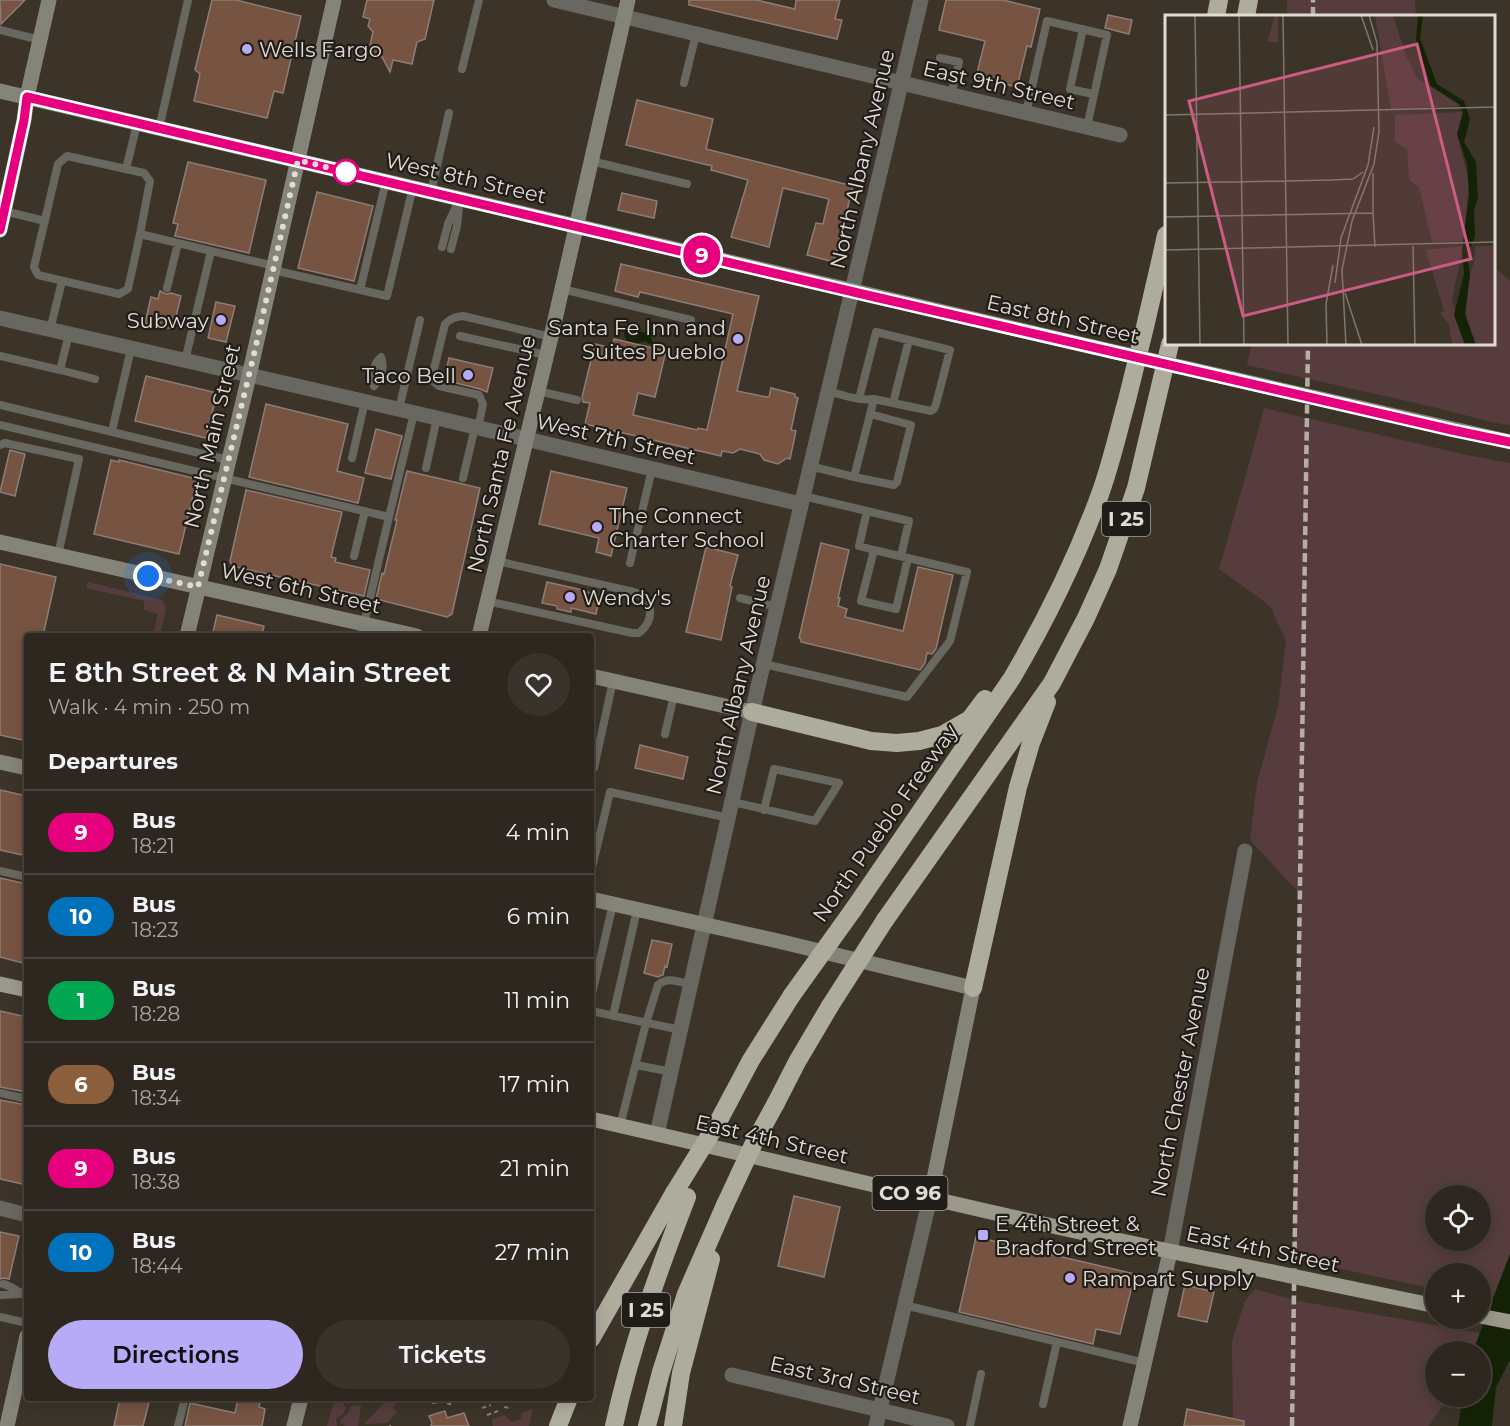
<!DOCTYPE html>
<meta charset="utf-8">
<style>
body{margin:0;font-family:Montserrat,sans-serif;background:#39332c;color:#f1f3f6;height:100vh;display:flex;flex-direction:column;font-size:22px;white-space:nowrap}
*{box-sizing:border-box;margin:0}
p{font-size:20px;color:#a7a5a4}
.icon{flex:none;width:33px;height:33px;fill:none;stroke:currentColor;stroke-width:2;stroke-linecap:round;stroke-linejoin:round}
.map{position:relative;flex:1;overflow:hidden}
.side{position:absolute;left:24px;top:633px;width:570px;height:768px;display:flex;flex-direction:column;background:#2d271f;border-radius:6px;box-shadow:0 3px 15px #0003,0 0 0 2px #48443d}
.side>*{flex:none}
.badge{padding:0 12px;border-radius:20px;font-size:21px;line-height:39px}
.controls{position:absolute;left:1425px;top:1185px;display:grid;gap:12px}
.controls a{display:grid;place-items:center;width:66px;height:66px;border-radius:50%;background:#2d271f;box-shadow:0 3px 15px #0003,0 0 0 2px #48443d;font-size:30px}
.you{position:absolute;width:30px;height:30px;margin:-15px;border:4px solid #fff;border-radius:50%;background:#1a73e8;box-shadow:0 0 0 9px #1a73e833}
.map>.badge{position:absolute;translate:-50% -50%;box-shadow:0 0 0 3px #fff}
h2{padding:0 24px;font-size:22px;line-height:54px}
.round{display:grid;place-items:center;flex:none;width:63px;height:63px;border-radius:32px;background:#39332c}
.headline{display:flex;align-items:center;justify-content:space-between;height:102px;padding:0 24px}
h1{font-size:28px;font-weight:600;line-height:45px}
.cta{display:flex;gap:12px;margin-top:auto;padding:12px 24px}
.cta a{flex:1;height:69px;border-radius:36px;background:#b7abf8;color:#111;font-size:24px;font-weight:600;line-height:69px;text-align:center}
.cta a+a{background:#39332c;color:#f1f3f6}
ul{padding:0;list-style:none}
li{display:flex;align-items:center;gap:18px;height:84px;padding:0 24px;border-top:2px solid #48443d}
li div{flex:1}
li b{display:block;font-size:22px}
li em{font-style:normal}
li .badge{min-width:66px;font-weight:700;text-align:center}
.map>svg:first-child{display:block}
.green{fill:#563c3d;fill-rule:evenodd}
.water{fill:#142305}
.building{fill:#775342;stroke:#8d7d76;stroke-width:1.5}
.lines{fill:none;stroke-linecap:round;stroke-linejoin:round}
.path{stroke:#878077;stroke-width:2;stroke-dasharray:4.5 3;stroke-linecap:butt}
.lane{stroke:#686861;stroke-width:8}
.street{stroke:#686861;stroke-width:15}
.secondary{stroke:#85847a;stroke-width:15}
.primary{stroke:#9a998c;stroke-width:15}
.highway{stroke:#aeac9d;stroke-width:18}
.rail{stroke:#b5aea6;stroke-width:4.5;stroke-dasharray:9 4.5;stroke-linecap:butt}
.secondary-bridge{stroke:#85847a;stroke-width:15}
.primary-bridge{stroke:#9a998c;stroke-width:15}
.highway-bridge{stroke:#aeac9d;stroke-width:18}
.line-casing{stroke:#fff;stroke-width:14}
.line{stroke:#e6007e;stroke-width:9}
.walk{stroke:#e1dbd4;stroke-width:6;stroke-dasharray:0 10.8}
.poi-dot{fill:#b7abf8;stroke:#201c17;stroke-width:2}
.stop-dot{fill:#fff;stroke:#e6007e;stroke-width:3}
.labels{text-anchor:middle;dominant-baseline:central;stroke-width:4.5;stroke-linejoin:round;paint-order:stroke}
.shield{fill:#201c17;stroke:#a7a29b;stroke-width:1.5}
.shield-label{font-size:20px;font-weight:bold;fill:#e1dbd4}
.poi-label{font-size:21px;fill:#e1dbd4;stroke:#201c17;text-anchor:start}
.street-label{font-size:21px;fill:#e1dbd4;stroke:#201c17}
.inset-road{fill:none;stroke:#7e776d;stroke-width:1.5}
.view{fill:#cd5c85;fill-opacity:0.15;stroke:#cd5c85;stroke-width:3}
.inset-edge{fill:none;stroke:#e1dbd4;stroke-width:3}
</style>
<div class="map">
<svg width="1510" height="1426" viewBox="0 0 1510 1426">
<rect width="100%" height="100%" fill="#3c3429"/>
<path class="green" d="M1287,0h128l1,16h-129z
M1494,267l16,14v144l-20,-3 -48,-13 -195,-44 5,-21h242z
M1264,408l203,47 43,8v791l-18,47 -11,-3 -1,-24h-44l-1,15 -141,-30 5,-366 -49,-53 7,-57 21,-77 8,-65 -16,-35 -51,-37 33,-116zM1436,1196h44v44h-44z
M88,582l74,18 4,8 -6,28h-7l5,-22 -14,-4v-9l-58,-13z
M1255,1289l38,11 187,33 -7,18 -37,1v44l12,1 -19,29h-196l-1,-85 13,-40z
M389,1398h7l2,2 -5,8 4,4 -10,11 -23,1z
M336,1402l7,1 3,4 -2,6 -8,6 1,7h-10l6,-22z
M361,1405l-3,21h-13l-5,-3v-3l8,-7 3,-7z
M533,1409l-4,17h-36l-1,-7 12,-4 8,7 9,-3 1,-6z"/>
<path class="water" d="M629,329l21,5 3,9 -5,1 -2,-3 -10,3 -10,-3 -2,-8z
M1510,1254v106l-14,27 -4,39h-34l5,-29 17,-1v-44l-7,-1z"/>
<path class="building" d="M0,0h25l-24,24z
M212,0h24l65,16 -18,77 -9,-2 -7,27 -73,-17 6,-27 -5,-4z
M367,0h67l-9,39 -8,3 -5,22 -19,-4 -3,12 -8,-15 -14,-3 5,-22 -5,-6 2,-7 -7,-2z
M689,0h67l39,9 1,-9h44l-5,19 7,1 -5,19 -148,-34z
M946,0h57l37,9 -9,38 -4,-1 -10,41 -41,-10 9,-36 -46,-11z
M1108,15l24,5 -3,14 -24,-6z
M637,100l76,19 -7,30 147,37 -19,76 -27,-7 9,-32 7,1 6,-25 -46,-11 -14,59 -38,-10 17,-57 -37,-10 1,-4 -86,-21z
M188,162l78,18 -17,73 -74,-17 3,-12 -5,-1z
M317,192l56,14 -19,75 -56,-13z
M622,193l35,8 -3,17 -36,-8z
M621,264l138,32 -22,95 30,6h2l2,-9 24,6v3l3,1 -7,32 5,1 -6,28 -3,-1 -9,6 -14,-4 -4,-6 -20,-5 -7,4 -11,-2 -1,5 -136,-32 5,-21 -7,-1 -1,-5 13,-53 17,4 2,-9 52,12 -11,46 -17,-4 -5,22 64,15 1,-2 9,2 26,-116 -93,-22 -2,5 -23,-6z
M160,291l6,3 5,-1 10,3 -8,33 -28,-6 6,-26 7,2z
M216,302l19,4 -9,36 -18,-4z
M449,358l44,10 -6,24 -7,-3 -36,-9z
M146,376l71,17 -11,45 -71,-17z
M266,404l82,20 -11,47 27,7 -6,25 -109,-26z
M376,429l26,7 -11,43 -26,-6z
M10,450l15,4 -10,42 -15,-4z
M111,460l8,2v-2l78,19 -18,75 -85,-20z
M407,471l73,17 -28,126 -5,3 -71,-18 6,-26 2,1 13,-54h-2z
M551,471l76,17 -16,68 -15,-4 3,-14 -60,-14z
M246,490l96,22 -11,45 5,1 -1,4 35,8 -6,26 -132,-30 -2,-5z
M821,543l28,7 -11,48h2l-2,8 9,3 -2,8 58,14 15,-64 35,8 -17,74 -4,5 -5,-1 -2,10 -5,7 -119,-28v-3l-2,-1z
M706,547l32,8 -8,31 2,1 -11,53 -35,-8z
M0,564l56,13 -13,59h-16v105l-27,-6z
M547,582l36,8v1l17,4 -4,19 -25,-6v4l-14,-3v-3l-15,-3z
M217,615l47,11 -2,10h-50z
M640,745l48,12 -5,22 -48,-11z
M0,790l27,6v60l-27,-6z
M0,878l27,6v80l-27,-7z
M652,940l20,4 -5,23 -2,-1 -2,9 -5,2 -14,-4z
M0,1011l27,6v75l-27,-5z
M0,1100l27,5v80l-27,-6z
M794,1196l46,11 -16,70 -46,-11z
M0,1232l19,4 -10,43 -5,-1 -4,1z
M976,1237l159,37 -15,60 -24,-5 -3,15 -134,-32z
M1185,1285l29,7 -7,30 -29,-6z
M120,1398h30l-7,28h-29z
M238,1398h23l-2,9 6,2 -3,17h-77l5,-23 45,10z
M1187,1409l57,12v5h-60z
M445,1411l2,7 17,-5 5,13h-38l1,-3 -3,-7z"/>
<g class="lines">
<path class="path" d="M432,1403l10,-1
M447,1403l5,2
M504,1407l7,1
M482,1408l9,-3
M487,1415l11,-4
M389,1426h2"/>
<path class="lane" d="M1083,29l-13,60 23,5
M0,30l40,10
M940,58l19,4 -8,33
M462,69l17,-69
M684,83l12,-49
M1026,113l21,-92 60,14 -20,92
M159,129l29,-129
M591,161l96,23
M126,169l11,-45
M431,192l18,-79
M4,211l41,10
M140,234l-12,55 -9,5 -81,-19 -4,-8 24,-103 9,-8 77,17 6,8 -10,53 134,32
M442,247l6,-23 12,-26 -3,28 -6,23
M273,270l114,26 26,-109
M167,288l11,-45
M562,289l129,31
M360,290l26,-109
M50,330l12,-49
M460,336l86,19
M0,356l60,14 9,-36
M381,357c4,12 0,20 -7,29 -2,-12 -2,-20 7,-29z
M185,361l26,-110
M60,370l35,9
M538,391l39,9
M828,391c15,4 30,10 46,8l57,12 3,-2 2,-5 14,-54 -74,-18 -17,67
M893,403l16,-63
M0,405l228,55
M399,409l21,-89
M870,414l41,11 -14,57 -3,3 -40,-8 20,-78
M0,425l389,92 -28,119
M478,428l5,-24 -4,-9 -40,-9 -5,-4 -2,-5 13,-53c6,-6 10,-7 18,-8l88,21
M112,431l19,-82
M0,445l5,-2 74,16 -21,96
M352,458l13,-57
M810,466l44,11
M426,468l11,-50
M463,478l12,-51
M803,496l64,15 -8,35 15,4 -13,51 35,8 12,-51
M867,511l42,10 -8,35
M389,517l25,-104
M354,556l11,-45
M630,563l22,-94
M740,598l37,9
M487,601l145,32h7c16,-13 15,-33 -5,-41l-137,-31
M764,664l143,33 43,-56 17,-69 -93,-22
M665,734l9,-39
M594,768l19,-87
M733,802l82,19 24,-38 -65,-14 -10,41
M0,871l27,6
M591,872l19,-80 119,26
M591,998l22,-94
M591,1011l90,19
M613,1016l24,-106
M636,1065l36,7
M0,1093l27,6
M620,1126l26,-103 12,-38c10,-9 21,-3 34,0
M3,1284c9,2 15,9 24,11
M0,1295l20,-1
M904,1305l241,58
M0,1317l27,6
M1043,1404l14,-62
M178,1426l7,-28
M970,1426l11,-52"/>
<path class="street" d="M554,0l566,135
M0,318l437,100 364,86
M657,1134l95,-422 169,-712
M0,1208l27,7
M1170,1252l75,-401
M732,1375l215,51
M876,1426l54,-228"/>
<path class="secondary" d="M0,91l1093,256
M0,230l24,-110 3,-23 22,-97
M0,542l417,94
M187,636l62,-260 85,-376
M479,636l72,-299 77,-337
M591,676l161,36
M0,762l27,6
M591,899l187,42 195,47 -43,210
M7,1426l20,-90
M294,1426l7,-28
M1130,1426l40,-174"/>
<path class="primary" d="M0,984l27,6
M591,1119c213,48 424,102 638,144
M1480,1316l30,6"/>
<path class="highway" d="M1216,16l3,-16
M1246,16l3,-16
M752,712l119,29 26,2 22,-2 23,-6 28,-16 15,-20
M853,910l159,-232c34,-58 64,-119 87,-181 12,-32 19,-65 28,-97 14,-55 27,-110 39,-165
M885,920l167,-237 34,-65 22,-49 28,-81 34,-144
M973,988l45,-201 13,-44 16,-41
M776,1103l21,-41 33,-56
M718,1122l33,-62 41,-65
M591,1339l83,-146
M558,1426l11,-28
M614,1426c17,-79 44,-154 73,-229
M647,1426l14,-54 25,-78 39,-89
M673,1426l8,-53 30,-114"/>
<path class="rail" d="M1313,16v-16
M1292,1426l16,-1082"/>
<path class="secondary-bridge" d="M1093,347l417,95"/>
<path class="primary-bridge" d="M1229,1263l207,43"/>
<path class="highway-bridge" d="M792,995l61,-85
M830,1006l55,-86
M674,1193l44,-71
M725,1205l28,-60 23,-42"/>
</g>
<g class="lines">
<defs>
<path id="line" d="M0,230l24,-110 3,-23 848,200 577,133 58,12"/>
</defs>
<use href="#line" class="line-casing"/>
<use href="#line" class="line"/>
<path class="walk" d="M148,576l50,11 56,-233 44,-194 48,12"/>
</g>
<g class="poi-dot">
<circle cx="247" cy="49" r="6"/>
<circle cx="221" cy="320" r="6"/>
<circle cx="738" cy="339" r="6"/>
<circle cx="468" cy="375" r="6"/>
<circle cx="597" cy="527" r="6"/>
<circle cx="570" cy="597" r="6"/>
<rect x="977" y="1229" width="12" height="12" rx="3"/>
<circle cx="1070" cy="1278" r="6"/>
</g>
<circle class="stop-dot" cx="346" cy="172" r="12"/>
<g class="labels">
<g class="shield">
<rect x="1102" y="502" width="48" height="34" rx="4.5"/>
<rect x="872.5" y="1176" width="75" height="34" rx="4.5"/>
<rect x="622" y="1293" width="48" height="34" rx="4.5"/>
</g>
<g class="shield-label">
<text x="1126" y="519">I 25</text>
<text x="910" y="1193">CO 96</text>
<text x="646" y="1310">I 25</text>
</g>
<g class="poi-label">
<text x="259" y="49">Wells Fargo</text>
<text x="209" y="320" text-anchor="end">Subway</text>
<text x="726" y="327" text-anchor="end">Santa Fe Inn and<tspan x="726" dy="24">Suites Pueblo</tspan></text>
<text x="456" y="375" text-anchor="end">Taco Bell</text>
<text x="609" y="515">The Connect<tspan x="609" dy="24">Charter School</tspan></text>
<text x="582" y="597">Wendy's</text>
<text x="995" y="1223">E 4th Street &amp;<tspan x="995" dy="24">Bradford Street</tspan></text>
<text x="1082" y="1278">Rampart Supply</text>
</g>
<g class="street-label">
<text transform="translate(999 85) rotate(13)">East 9th Street</text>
<text transform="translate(862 159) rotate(-77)">North Albany Avenue</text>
<text transform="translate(466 178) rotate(13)">West 8th Street</text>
<text transform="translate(1063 319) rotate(13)">East 8th Street</text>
<text transform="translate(212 436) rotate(-77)">North Main Street</text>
<text transform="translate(616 439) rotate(13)">West 7th Street</text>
<text transform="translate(501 454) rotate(-77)">North Santa Fe Avenue</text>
<text transform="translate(301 588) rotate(13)">West 6th Street</text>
<text transform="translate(738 685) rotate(-77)">North Albany Avenue</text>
<text transform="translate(885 823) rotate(-55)">North Pueblo Freeway</text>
<text transform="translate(1180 1082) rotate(-79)">North Chester Avenue</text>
<text transform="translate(772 1139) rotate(13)">East 4th Street</text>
<text transform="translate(1263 1249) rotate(12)">East 4th Street</text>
<text transform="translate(845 1380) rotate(13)">East 3rd Street</text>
</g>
</g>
<g transform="translate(1165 15)">
<rect width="330" height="330" fill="#3c3429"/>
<path d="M94,0h19v27h-11l8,-26zM210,0h18l13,41 11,22 44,28 -70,3zM298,97l-6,22 12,47 -5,60 -32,1 -13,-55 -10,-7 -2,-31 -12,-8v-26zM298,231l-11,54 13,45h-13l-3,-20 -9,-12 4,-2 -18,-61zM310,231h20v99h-19l-10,-22 1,-43 7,-17z" fill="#563c3d"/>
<path d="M253,0h5l-3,23 17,46 27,17 6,18 -6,23 12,20 2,37 -4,10 1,28 -8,17 3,21 -5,39 11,31h-11l-11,-30 10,-41 -2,-23 7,-57 -2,-30 -10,-30 6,-22 -4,-8 -28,-18 -15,-46z" fill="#142305"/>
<path class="inset-road" d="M30,0l5,330M74,0l5,330M118,0l5,330M196,0l12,35M0,100l330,-8M208,158v40M165,165l23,-1 10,-7M120,166l45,-1M0,168l120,-2M208,198l2,34M0,202l208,-4M248,231l2,99M0,235l330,-8M170,268l6,-45 27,-73 6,-38M180,278l17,52M162,330l-1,-41 7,-39M181,330l-4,-75 10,-49 22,-57 5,-32 -2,-89 -8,-28"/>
<path class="view" d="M252,29l54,215 -228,57 -54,-215z"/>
<rect width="330" height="330" class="inset-edge"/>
</g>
</svg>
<div class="controls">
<a><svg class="icon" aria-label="locate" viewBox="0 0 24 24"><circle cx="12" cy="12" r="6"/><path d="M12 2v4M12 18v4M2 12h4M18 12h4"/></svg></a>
<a>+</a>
<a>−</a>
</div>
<div class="you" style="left:148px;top:576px"></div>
<b class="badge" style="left:702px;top:255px;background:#e6007e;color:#fff">9</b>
<section class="side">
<div class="headline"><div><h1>E 8th Street &amp; N Main Street</h1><p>Walk · 4 min · 250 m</p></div><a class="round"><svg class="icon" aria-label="heart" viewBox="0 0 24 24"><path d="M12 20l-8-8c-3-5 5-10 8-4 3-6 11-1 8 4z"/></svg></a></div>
<h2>Departures</h2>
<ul>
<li><span class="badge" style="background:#e6007e;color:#fff">9</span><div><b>Bus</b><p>18:21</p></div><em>4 min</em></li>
<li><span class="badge" style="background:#0072bc;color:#fff">10</span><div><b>Bus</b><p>18:23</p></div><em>6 min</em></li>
<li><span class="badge" style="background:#00a651;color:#fff">1</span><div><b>Bus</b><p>18:28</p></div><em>11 min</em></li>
<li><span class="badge" style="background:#8b5e3c;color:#fff">6</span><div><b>Bus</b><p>18:34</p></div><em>17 min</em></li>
<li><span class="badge" style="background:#e6007e;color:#fff">9</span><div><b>Bus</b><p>18:38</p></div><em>21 min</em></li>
<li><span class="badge" style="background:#0072bc;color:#fff">10</span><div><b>Bus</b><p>18:44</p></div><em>27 min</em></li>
</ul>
<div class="cta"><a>Directions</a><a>Tickets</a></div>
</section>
</div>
